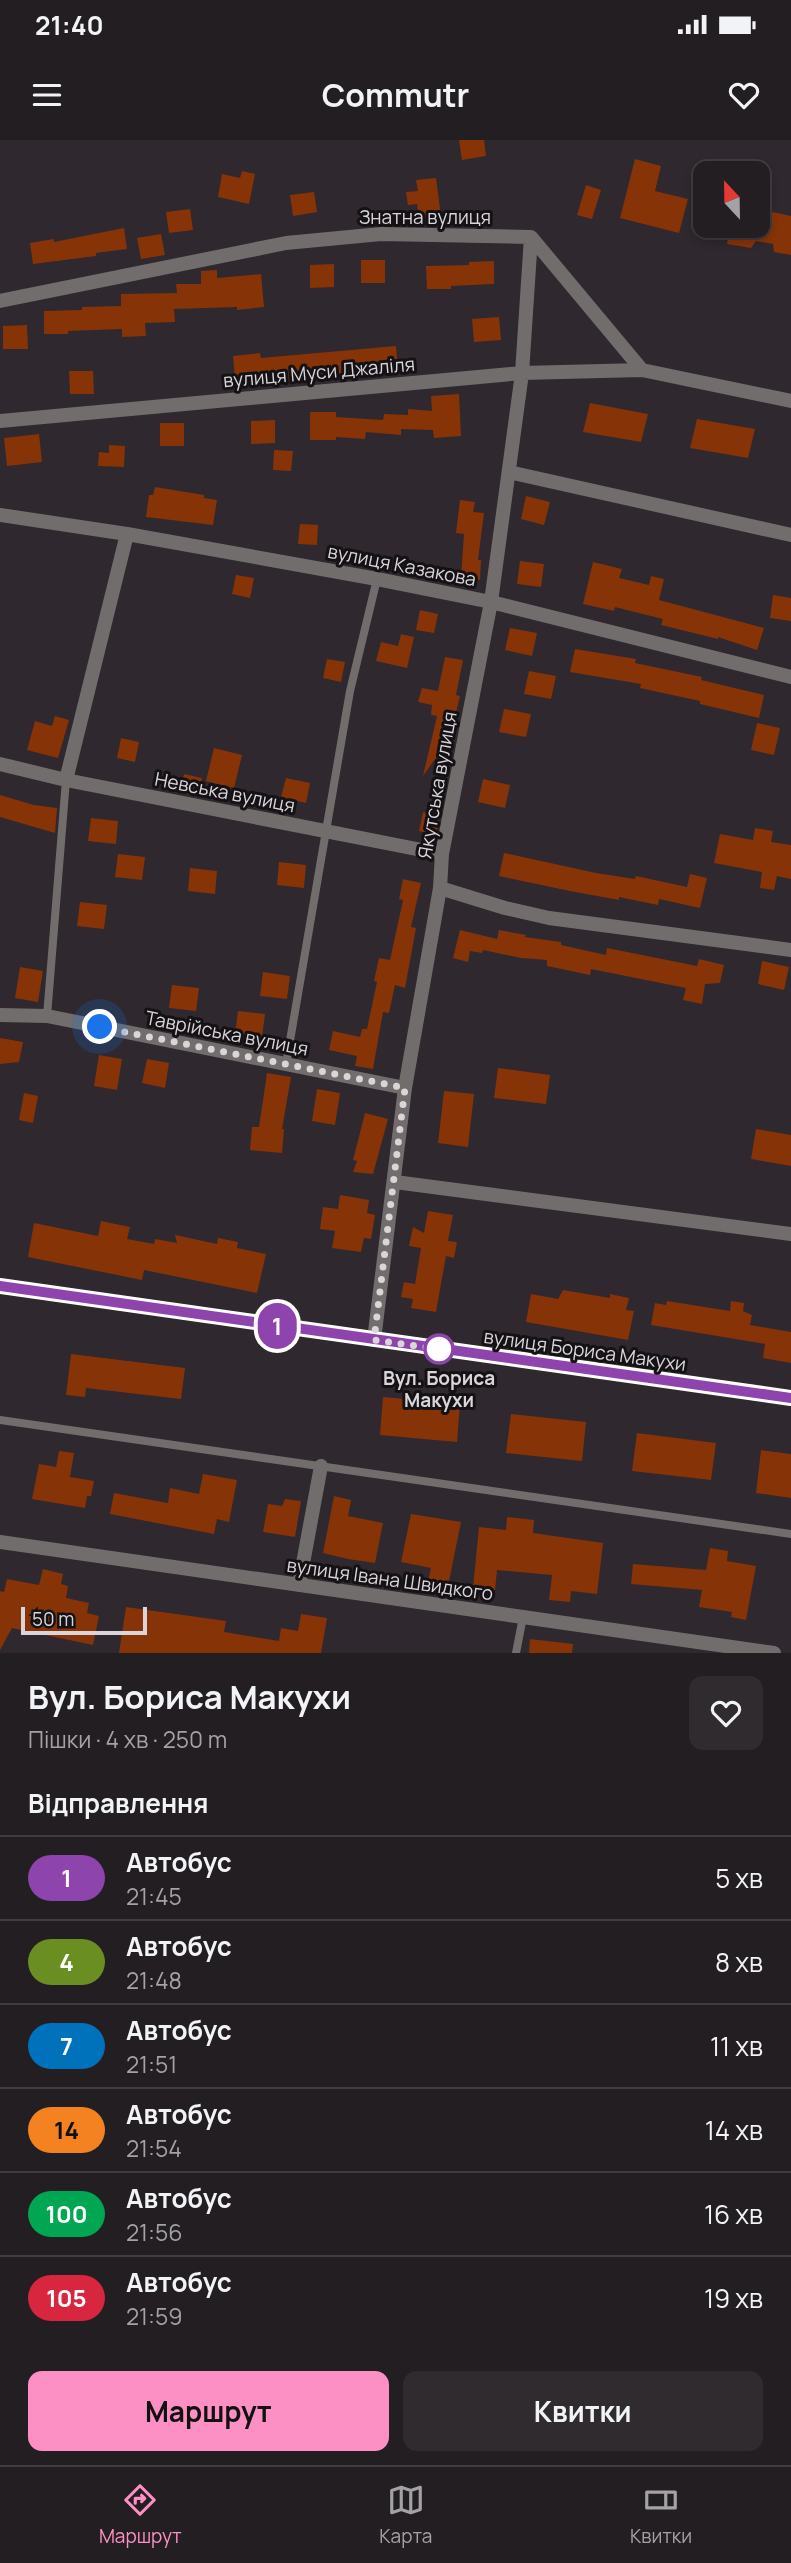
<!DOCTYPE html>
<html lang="uk">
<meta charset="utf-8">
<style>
body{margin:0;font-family:Manrope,sans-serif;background:#2f2b2f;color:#f1f3f6;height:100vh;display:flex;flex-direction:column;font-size:26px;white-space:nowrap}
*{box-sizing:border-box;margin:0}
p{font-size:23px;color:#a3a2a5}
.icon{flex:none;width:38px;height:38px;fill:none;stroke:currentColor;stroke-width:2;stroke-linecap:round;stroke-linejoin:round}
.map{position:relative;height:1513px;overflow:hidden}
.side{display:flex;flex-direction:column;background:#231e22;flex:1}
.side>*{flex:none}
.badge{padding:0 14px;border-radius:23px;font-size:24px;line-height:46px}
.needle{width:46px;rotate:338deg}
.fabs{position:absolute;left:693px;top:21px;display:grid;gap:14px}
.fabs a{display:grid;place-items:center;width:77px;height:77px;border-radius:14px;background:#231e22;box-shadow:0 4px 10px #0003,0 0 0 2px #403c40;font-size:35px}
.scale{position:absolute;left:21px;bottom:18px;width:126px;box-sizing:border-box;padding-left:7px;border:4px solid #d9d5d9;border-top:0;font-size:19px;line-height:24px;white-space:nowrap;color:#d9d5d9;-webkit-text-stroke:5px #151215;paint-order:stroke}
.you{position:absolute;width:35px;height:35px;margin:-18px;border:5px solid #fff;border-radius:50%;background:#1a73e8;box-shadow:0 0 0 10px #1a73e833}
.map>.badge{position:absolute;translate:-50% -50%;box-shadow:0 0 0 4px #fff}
h2{padding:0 28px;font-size:26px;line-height:63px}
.round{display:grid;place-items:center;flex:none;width:74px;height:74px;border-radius:14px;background:#2f2b2f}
.head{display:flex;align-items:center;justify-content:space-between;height:119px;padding:0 28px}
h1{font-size:33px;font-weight:700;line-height:52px}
.action{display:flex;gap:14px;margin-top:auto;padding:14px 28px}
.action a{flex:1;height:80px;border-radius:14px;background:#fc8fc3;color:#111;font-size:28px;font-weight:700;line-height:80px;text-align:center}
.action a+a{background:#2f2b2f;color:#f1f3f6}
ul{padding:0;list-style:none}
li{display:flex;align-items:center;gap:21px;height:84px;padding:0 28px;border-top:2px solid #403c40}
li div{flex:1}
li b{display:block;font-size:26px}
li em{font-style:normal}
li .badge{min-width:77px;font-weight:700;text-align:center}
.status{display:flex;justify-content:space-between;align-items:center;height:49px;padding:0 35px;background:#231e22;direction:ltr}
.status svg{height:19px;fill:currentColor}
header{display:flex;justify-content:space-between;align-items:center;height:91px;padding:0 28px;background:#231e22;font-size:32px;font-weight:700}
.menu{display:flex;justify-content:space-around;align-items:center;height:98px;border-top:2px solid #403c40;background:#231e22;font-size:19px;color:#a3a2a5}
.menu a{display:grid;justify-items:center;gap:4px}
.menu .current{color:#fc8fc3}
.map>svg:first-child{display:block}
.building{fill:#863308}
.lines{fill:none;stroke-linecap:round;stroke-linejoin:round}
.lane{stroke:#726d6d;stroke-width:8}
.street{stroke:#726d6d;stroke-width:14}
.secondary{stroke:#9b9293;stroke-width:14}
.line-casing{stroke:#fff;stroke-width:16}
.line{stroke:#8e44ad;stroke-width:10}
.walk{stroke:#d9d5d9;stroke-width:7;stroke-dasharray:0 12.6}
.stop-dot{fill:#fff;stroke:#8e44ad;stroke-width:3.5}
.labels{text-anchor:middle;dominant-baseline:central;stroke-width:6;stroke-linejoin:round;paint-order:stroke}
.street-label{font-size:19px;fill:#d9d5d9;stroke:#151215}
.stop-label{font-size:19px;font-weight:bold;fill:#d9d5d9;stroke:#151215}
</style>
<div class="status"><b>21:40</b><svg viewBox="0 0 49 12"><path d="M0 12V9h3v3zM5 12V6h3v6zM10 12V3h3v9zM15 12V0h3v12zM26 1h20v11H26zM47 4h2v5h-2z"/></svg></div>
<header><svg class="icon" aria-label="menu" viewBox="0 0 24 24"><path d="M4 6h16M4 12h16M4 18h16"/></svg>Commutr<svg class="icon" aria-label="heart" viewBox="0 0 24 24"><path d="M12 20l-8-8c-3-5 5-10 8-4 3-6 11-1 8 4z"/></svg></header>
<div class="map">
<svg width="791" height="1513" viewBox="0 0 791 1513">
<rect width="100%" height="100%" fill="#2f282e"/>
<path class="building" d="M459,0h25l2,16 -24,4z
M635,19l26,7 -6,25 33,8 -9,34 -59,-15z
M242,31l13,3 -6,30 -31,-7 4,-23 18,4z
M436,38l5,38 -22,3 -2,-15 -9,1 -2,-13 12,-1 -2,-11z
M586,45l15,5 -9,29 -15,-4z
M314,52l3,20 -24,4 -3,-21z
M190,69l3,21 -24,3 -3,-21z
M758,69l33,7v39l-17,-3 -1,-8 -17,-3 -5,7 -24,-4 3,-18h28z
M124,88l3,21 -31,4v3l-63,8 -3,-21 24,-4v3z
M161,94l4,21 -24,4 -4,-21z
M361,120h24v23h-24z
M494,121v23l-43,2v3h-24l-1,-23 43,-1v-3z
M334,124v23l-24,1v-23z
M217,130v8l44,-4 3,33 -27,3v-3l-63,2 1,13 -30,1 1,13 -24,1v-8l-54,2v3h-24v-23l38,-1v-3l39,-1v-12l56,-1 -1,-9h25v-13z
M499,177l2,23 -27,2 -2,-23z
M27,185l1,24h-25v-23z
M396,206l2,23 -98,7v5l-23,2 -1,-8 -41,4 -2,-23 27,-3 1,5z
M69,231h24l1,23h-24z
M459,254l2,42 -27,2 -1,-8 -32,-1v6l-35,-3 -1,7 -29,-2v3h-26v-28h26v5l47,3 1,-6 24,1v-6l24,2 -1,-15z
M590,263l58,11 -7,28 -58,-10z
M697,279l58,10 -7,29 -58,-10z
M275,280v23l-24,1v-23z
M160,283h24v23h-24z
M39,294l3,28 -35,4 -3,-28z
M109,305l16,1 -1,21 -26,-1 1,-14 10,1z
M274,310l19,1 -2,20 -18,-1z
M155,347l49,8v3l13,2 -4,25 -67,-8 3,-22h4z
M526,356l24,6 -6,23 -23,-6z
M460,360l15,2 -2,10 11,1 -6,47h3l-1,20 -19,-2 3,-44 -8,-1z
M300,384l18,1 -1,20 -19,-1z
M520,421l24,3 -3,23 -24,-3z
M593,422l29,7 -3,9 30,7 2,-9 13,3 -5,21 105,28 -7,22 -39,-13v2l-57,-14 2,-6 -48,-12 -1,4 -31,-7z
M236,435l18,3 -4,20 -18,-4z
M773,455l18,3v23l-21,-3z
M420,470l18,4 -4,19 -18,-3z
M510,488l27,5 -5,23 -27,-6z
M401,494l13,3 -7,31 -31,-7 5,-19 17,4z
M575,509l61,10 -1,4 67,14 -1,3 63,15 -5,23 -59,-14v-3l-60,-13 1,-4 -71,-12z
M445,517l18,3 -7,35 4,1 -14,58 -6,-2 -17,24 14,-60 -6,-1 1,-10 -14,-3 4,-14 16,3z
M327,519l18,3 -4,20 -18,-4z
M529,531l27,5 -5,23 -27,-5z
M504,569l27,5 -5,23 -27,-5z
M55,576l14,4 -11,38 -31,-8 8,-29 17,5z
M757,583l23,5 -6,27 -23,-5z
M121,598l18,4 -4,20 -18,-4z
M214,608l28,7 -8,33 -28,-7z
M184,634l18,4 -4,18 -18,-3z
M286,638l24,5 -4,20 -25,-6z
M483,639l27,6 -5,23 -27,-6z
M0,655l34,10 23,3 -2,25 -55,-16z
M423,672l17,3 -4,20 -17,-4z
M91,678l27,3 -2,23 -28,-3z
M755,688l18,3 -2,11 20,3v34l-14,-3 -3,14 -14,-2 2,-16 -48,-9 6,-29 33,6z
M504,713l92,20 39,6 1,-3 51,11 3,-13 17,4 -7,30 -41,-9 -1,6 -39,-8v3l-49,-9 -71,-15z
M118,714l27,3 -3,23 -27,-3z
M279,722l27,3 -2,23 -27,-3z
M190,728l27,3 -2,23 -27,-3z
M403,739l18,4 -10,44 5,1 -11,60 -10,-3 -6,28 -6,-1 -10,57 -18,-3 2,-10 -28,-6 4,-19 27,6 2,-8h5l10,-47 -3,-1 5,-23 11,2 13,-60 -4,-1z
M80,762l27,3 -3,24 -27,-3z
M460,790l37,9 2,-9 27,5 -1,2 36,5v3l45,10 1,-7 90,18 2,-7 25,6 -4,18 -15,1 -3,20 -19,-4 3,-12 -95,-19 -1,6 -43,-9v-6l-26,-2 -38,-8 -1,3 -12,-2 -2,11 -15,-4z
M762,821l27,6 -5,23 -26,-6z
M20,827l23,4 -5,31 -23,-4z
M263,832l27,4 -3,23 -27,-3z
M172,845l27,3 -3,23 -27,-3z
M238,871l27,3 -3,23 -27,-3z
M0,898l23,4 -4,20 -19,2z
M99,915l23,4 -5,31 -23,-4z
M147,919l22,4 -4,25 -23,-5z
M498,928l52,7 -4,29 -52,-6z
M267,933l24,4 -9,52h2l-2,24 -32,-3 2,-23h7z
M317,949l23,4 -5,32 -23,-4z
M444,951l30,3 -6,53 -30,-4z
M24,953l14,3 -5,27 -14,-3z
M365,973l23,6 -15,55 -20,-2 4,-11 -4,-1z
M756,989l35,6v31l-40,-7z
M340,1055l29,5 -2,13 8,2 -4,24 -7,-1 -3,14 -29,-4 3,-17 -15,-2 3,-22 15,2z
M428,1071l25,4 -5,26 9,1 -3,16 -8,-2 -10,56 -25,-4 2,-9 -12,-2 3,-15 11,2 6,-36 -12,-2 4,-19 11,6z
M101,1081l29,6 -3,12 27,5 1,-5 22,4 -2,-8 42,9 1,-6 20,4 -1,6 29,6 -9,39 -113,-23 -2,10 -114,-23 6,-34 64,13z
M563,1150l47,8v-4l19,4 -3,12 8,1 -6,29 -102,-18 5,-28 27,5z
M667,1161l63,10 1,-10 13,2 -1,8 9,4 -2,10 41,7v31l-28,-5 2,-14 -114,-19 4,-22 11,2z
M71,1214l114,14 -4,31 -95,-11 -1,9 -19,-2z
M383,1257l77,7 -3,38 -77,-7z
M511,1274l75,8 -4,39 -76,-8z
M637,1293l79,10 -5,37 -79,-9z
M761,1310l30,4v44l-35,-5z
M59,1311l15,2 -4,24 24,4 -3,15h-4l-2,12 -53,-9 7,-35 17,3z
M203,1334l34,6 -8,42 -12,-3 -3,15 -104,-20 4,-21 54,10 2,-15 29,6z
M334,1356l17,4 -3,16 35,7 -8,40 -27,-4 -25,-6z
M285,1359l16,2 -6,36 -32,-5 5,-28 14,2z
M411,1374l50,8 -13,64 -20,-5 3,-13 -30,-6z
M507,1377l27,3 -1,13 70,10 -6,51 -26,-3 -1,11 -21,-2 3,-25 -55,-5 -2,20 -22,-2 6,-61 27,3z
M710,1408l18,3 -1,10 29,5 -10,54 -15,-3 1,-5 -33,-5 3,-17 -71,-6 2,-20 73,6z
M43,1429l20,5 -2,10 7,2 -2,12 23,5 -2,10 12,3 -6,29 -81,-17 -12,22v-59l4,1 3,-13 32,6z
M126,1467l100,14 -2,11 55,9 2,-13 17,3 3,-17 26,4 -6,35h-202z
M530,1499l43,5 -1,9h-43z"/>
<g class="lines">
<path class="lane" d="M47,876l19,-236
M286,924l64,-373 27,-112
M0,1280l791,114
M516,1513l7,-36"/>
<path class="street" d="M0,161l286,-58 95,-9 150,3 111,133 149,31
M0,281l522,-48 120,-3
M509,332l282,63
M0,375l127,19 250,45 114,23 300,75
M0,624l66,16 376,74
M66,640l61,-246
M440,748l65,20 44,10 242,32
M0,875l47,1 358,72
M395,1042l396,52
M374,1200l31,-252 35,-200 2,-34 49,-252 31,-229 9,-136
M0,1402l774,111
M299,1445l22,-119"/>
<path class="secondary" d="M0,1146l791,112"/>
</g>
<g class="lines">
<defs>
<path id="line" d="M0,1146l791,112"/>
</defs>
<use href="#line" class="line-casing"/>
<use href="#line" class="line"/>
<path class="walk" d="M100,887l305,61 -31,252 65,9"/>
</g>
<circle class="stop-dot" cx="439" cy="1209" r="14"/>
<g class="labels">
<g class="street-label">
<text x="425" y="77">Знатна вулиця</text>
<text transform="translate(319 232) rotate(-5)">вулиця Муси Джаліля</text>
<text transform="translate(402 425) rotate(11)">вулиця Казакова</text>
<text transform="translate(437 645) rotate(-80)">Якутська вулиця</text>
<text transform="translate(225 652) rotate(11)">Невська вулиця</text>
<text transform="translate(227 893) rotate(11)">Таврійська вулиця</text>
<text transform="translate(585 1210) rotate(8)">вулиця Бориса Макухи</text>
<text transform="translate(390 1439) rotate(8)">вулиця Івана Швидкого</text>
</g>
<g class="stop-label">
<text x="439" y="1238">Вул. Бориса<tspan x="439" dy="22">Макухи</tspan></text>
</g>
</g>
</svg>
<div class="fabs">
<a><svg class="needle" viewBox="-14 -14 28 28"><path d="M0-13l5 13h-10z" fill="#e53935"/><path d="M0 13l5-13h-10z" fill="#a3a2a5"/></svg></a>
</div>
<div class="scale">50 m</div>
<div class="you" style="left:100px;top:887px"></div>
<b class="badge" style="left:277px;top:1186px;background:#8e44ad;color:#fff">1</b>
</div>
<section class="side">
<div class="head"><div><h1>Вул. Бориса Макухи</h1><p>Пішки · 4 хв · 250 m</p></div><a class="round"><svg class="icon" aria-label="heart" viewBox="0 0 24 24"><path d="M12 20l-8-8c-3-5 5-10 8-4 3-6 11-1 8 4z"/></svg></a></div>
<h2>Відправлення</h2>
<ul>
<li><span class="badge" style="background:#8e44ad;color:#fff">1</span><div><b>Автобус</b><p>21:45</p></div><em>5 хв</em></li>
<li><span class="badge" style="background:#6b8e23;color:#fff">4</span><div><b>Автобус</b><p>21:48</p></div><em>8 хв</em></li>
<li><span class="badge" style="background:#0072bc;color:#fff">7</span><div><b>Автобус</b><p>21:51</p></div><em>11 хв</em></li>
<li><span class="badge" style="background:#f58220;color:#111">14</span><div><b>Автобус</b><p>21:54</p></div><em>14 хв</em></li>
<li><span class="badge" style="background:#00a651;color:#fff">100</span><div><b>Автобус</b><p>21:56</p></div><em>16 хв</em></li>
<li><span class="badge" style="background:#d7263d;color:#fff">105</span><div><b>Автобус</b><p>21:59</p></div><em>19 хв</em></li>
</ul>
<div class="action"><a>Маршрут</a><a>Квитки</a></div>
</section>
<nav class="menu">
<a class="current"><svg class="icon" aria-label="directions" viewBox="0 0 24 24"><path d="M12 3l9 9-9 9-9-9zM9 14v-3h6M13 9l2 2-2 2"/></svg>Маршрут</a>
<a><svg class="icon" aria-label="map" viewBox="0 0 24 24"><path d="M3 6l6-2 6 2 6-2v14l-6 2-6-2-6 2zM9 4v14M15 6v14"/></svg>Карта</a>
<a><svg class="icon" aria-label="tickets" viewBox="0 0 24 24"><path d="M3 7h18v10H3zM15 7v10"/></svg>Квитки</a>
</nav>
